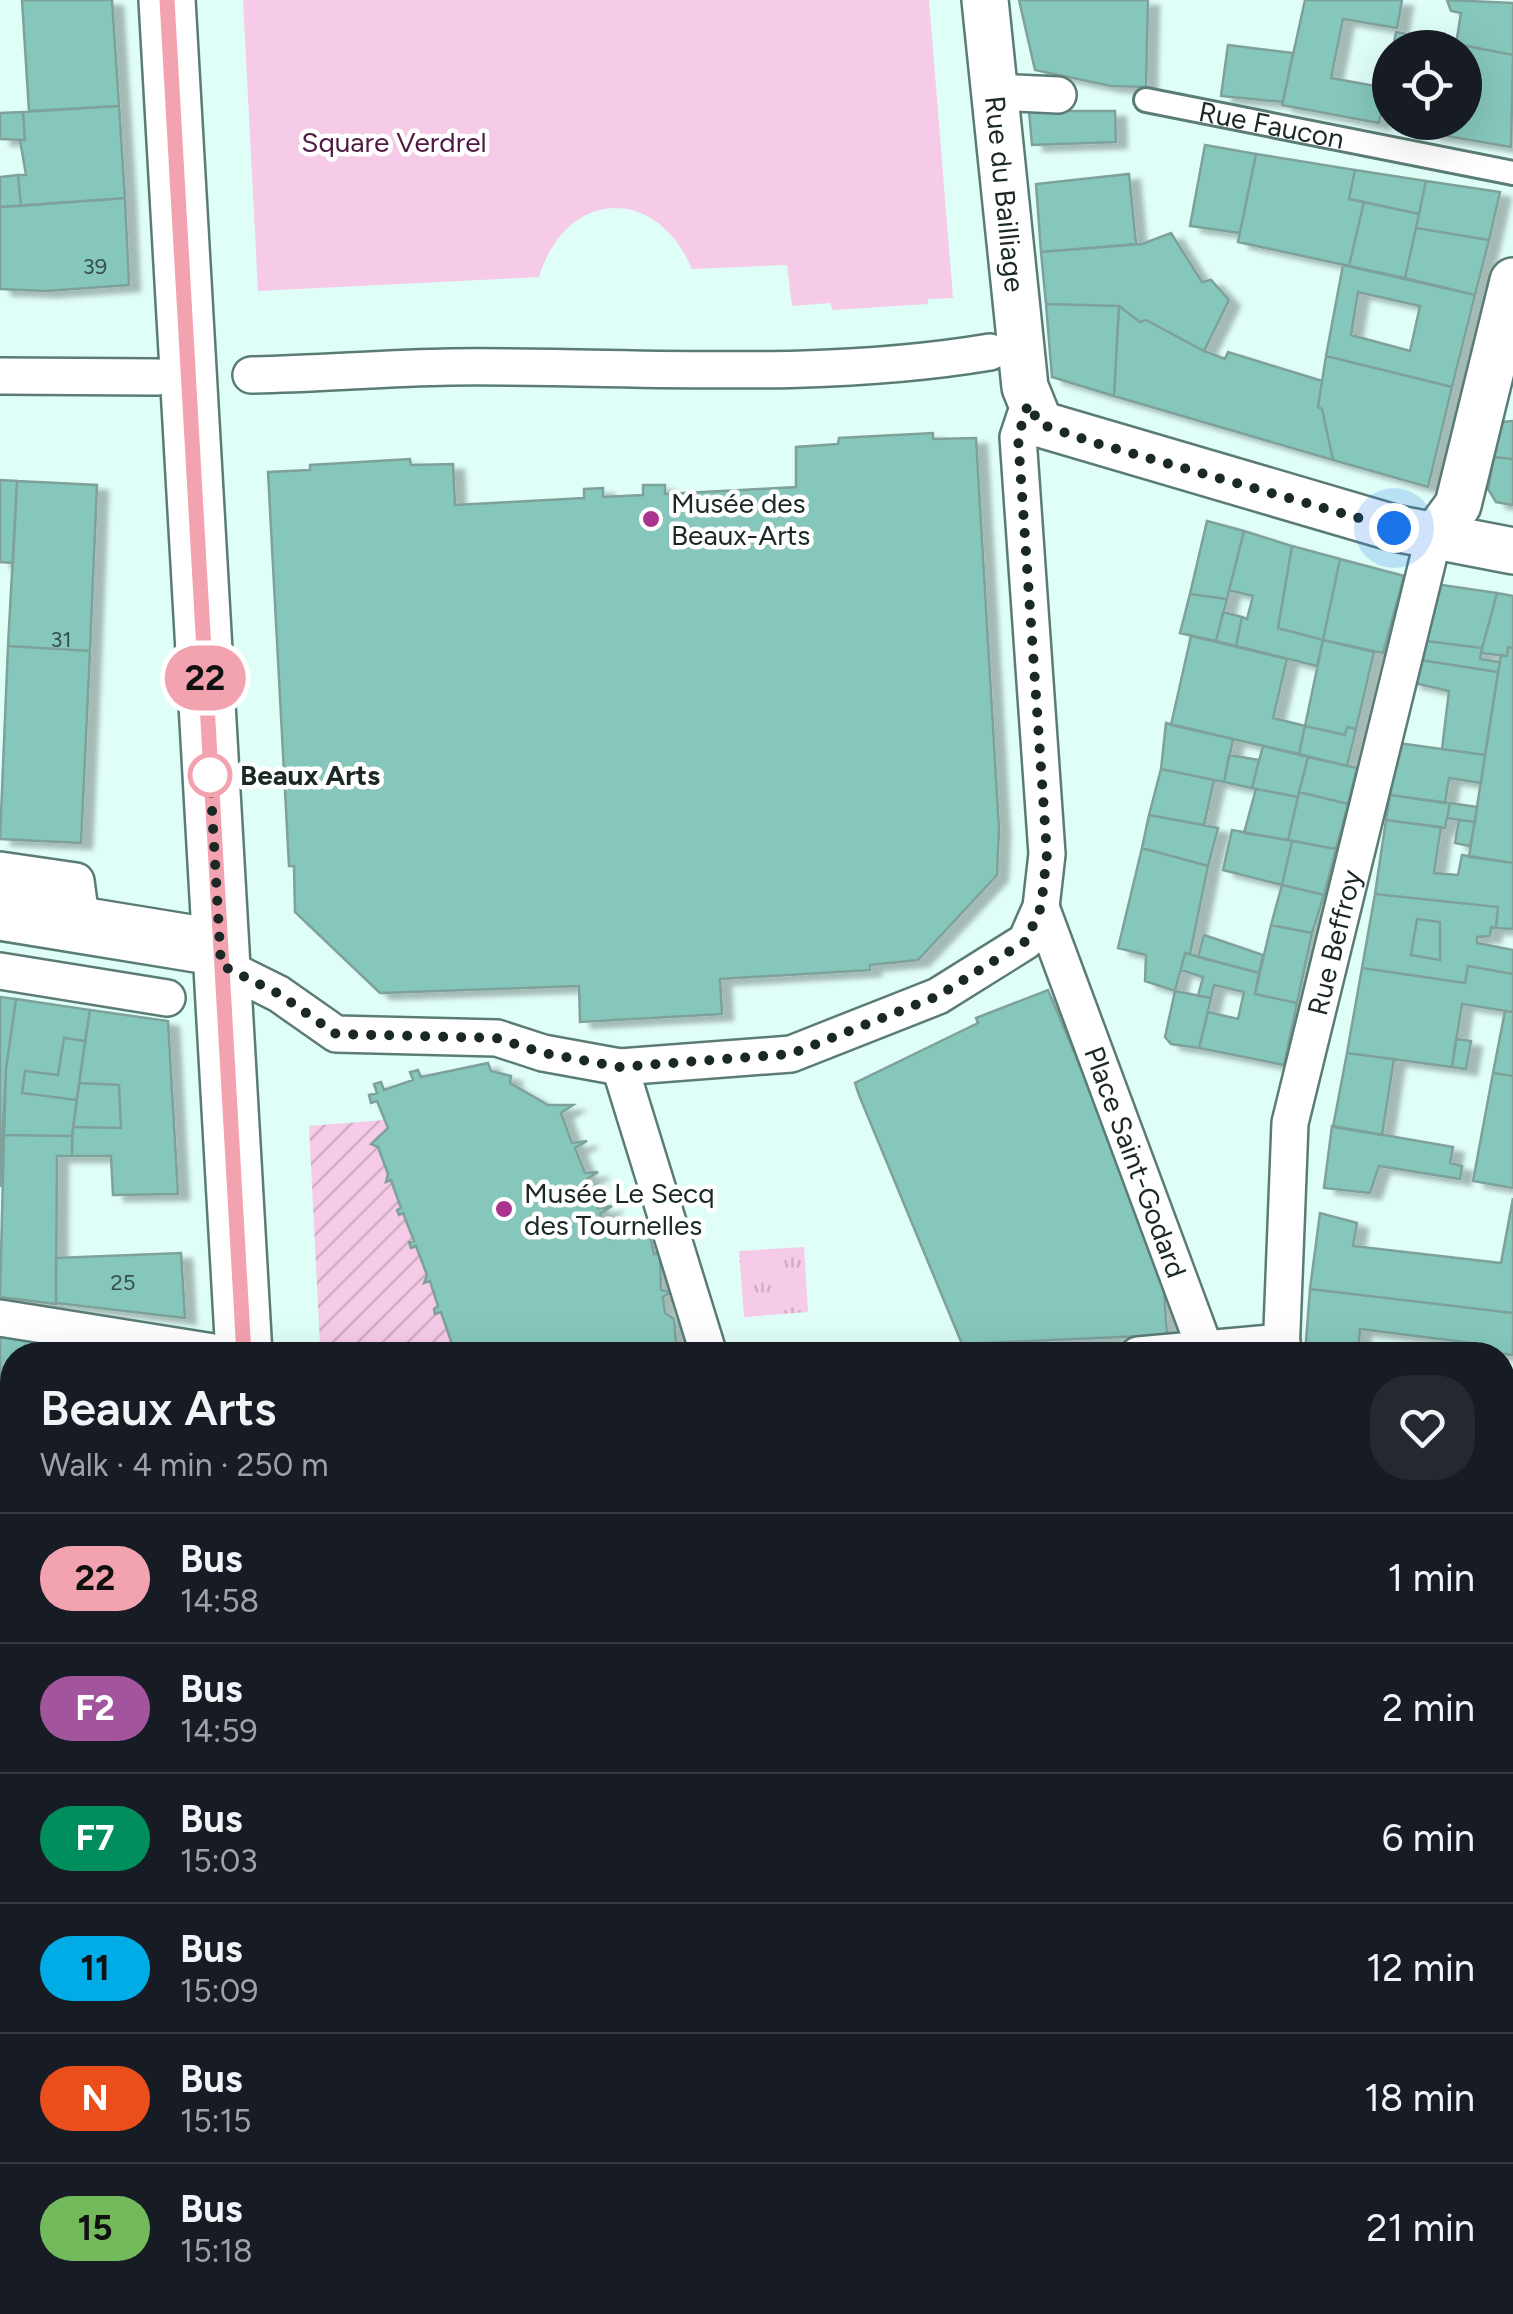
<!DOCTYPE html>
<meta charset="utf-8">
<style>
body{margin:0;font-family:Figtree,sans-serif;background:#242831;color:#f1f3f6;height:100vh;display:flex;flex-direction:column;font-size:38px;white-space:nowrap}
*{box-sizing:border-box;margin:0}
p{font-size:32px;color:#9ea1a6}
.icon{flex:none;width:55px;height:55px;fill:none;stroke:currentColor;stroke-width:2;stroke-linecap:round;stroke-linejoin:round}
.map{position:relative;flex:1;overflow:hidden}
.details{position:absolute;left:0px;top:1342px;width:1515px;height:972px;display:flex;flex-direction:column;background:#171b24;border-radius:40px 40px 0 0;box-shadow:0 10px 40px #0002}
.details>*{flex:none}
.badge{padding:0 20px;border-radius:32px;font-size:35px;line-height:65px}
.tools{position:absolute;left:1372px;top:30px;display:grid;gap:20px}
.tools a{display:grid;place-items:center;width:110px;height:110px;border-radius:50%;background:#171b24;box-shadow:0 10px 40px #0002;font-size:50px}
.you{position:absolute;width:50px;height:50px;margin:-25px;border:8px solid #fff;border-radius:50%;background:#1a73e8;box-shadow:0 0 0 15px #1a73e833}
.map>.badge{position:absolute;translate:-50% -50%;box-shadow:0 0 0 5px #fff}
.round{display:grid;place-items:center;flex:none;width:105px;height:105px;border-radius:40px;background:#242831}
.overview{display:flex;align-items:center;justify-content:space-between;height:170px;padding:0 40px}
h1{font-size:48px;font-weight:600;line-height:75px}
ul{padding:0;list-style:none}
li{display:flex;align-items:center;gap:30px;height:130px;padding:0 40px;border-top:2px solid #363941}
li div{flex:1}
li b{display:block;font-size:38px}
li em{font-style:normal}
li .badge{min-width:110px;font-weight:700;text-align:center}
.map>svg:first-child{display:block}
.grass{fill:url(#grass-tufts)}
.park{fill:#f6cbe7}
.garden{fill:url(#garden-furrows)}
.building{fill:#86c7bc;stroke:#7ea19a;stroke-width:2.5;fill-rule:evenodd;filter:url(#shadow)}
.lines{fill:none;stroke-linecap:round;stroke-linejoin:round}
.service-casing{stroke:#5b7c76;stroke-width:28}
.pedestrian-casing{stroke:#5b7c76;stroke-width:40}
.minor-casing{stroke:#5b7c76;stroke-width:50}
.tertiary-casing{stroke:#5b7c76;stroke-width:60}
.service{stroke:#fff;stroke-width:22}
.pedestrian{stroke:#fff;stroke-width:35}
.minor{stroke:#fff;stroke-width:45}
.tertiary{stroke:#fff;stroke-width:55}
.line-casing{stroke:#fff;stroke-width:22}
.line{stroke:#f3a3af;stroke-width:15}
.walk{stroke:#1b2926;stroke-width:10;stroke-dasharray:0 18}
.poi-dot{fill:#aa358e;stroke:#fff;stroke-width:4}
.stop-dot{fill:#fff;stroke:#f3a3af;stroke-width:5}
.labels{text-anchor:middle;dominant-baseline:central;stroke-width:9;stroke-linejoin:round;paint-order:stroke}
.number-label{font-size:22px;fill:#36504c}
.street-label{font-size:28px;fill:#1b2926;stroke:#fff}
.park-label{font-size:28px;fill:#501942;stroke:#fff}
.poi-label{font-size:28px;fill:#1b2926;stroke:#fff;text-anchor:start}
.stop-label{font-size:28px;font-weight:bold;fill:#1b2926;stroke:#fff;text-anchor:start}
</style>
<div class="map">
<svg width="1513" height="2314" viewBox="0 0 1513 2314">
<defs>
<pattern id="grass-tufts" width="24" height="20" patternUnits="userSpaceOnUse" patternTransform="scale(2.5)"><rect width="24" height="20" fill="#f6cbe7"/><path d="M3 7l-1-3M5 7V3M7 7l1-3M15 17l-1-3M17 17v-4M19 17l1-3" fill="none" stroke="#d2aec6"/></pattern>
<pattern id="garden-furrows" width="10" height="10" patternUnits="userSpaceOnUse" patternTransform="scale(2.5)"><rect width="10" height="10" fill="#f6cbe7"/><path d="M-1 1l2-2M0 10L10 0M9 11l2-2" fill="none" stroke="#d2aec6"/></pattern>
<filter id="shadow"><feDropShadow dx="11" dy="6" stdDeviation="2.5" flood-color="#0004"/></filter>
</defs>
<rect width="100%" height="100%" fill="#e0fef8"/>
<path class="grass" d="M804,1247l4,65 -64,5 -5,-66z"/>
<path class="park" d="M243,0h686l24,298 -25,1v5l-95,6 -3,-7 -38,3 -5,-41 -95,4c-36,-85 -126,-80 -153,8l-281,14z"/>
<path class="garden" d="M385,1120l3,8 -17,16 7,3 10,27 -2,7 5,-1 10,28 -3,6 5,-1 11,28 -3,6 5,-1 11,29 -3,7 6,-1 8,25 -3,7 6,-1 10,29 -3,5 7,-1 14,10h-12l-20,-10h-117l-11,-219z"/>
<path class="building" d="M22,0h90l7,106 -90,5z
M1019,0h129l-2,87 -35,-1 -76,-16z
M1305,0h97l-5,28 -54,-9 -12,59 55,10 -7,35 -97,-18z
M1447,0l66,3v52l-57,-11 5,-31 -10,-2z
M1396,32l117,23 -2,92 -82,-14 2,-11h34v-74h-72z
M1228,45l65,8 -10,49 -62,-6z
M119,106l6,92 -104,8 -3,-31h8l-6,-35h5l-2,-28z
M1029,111h86l1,31 -84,3z
M23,112l2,28 -25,-1v-26z
M1205,145l51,9 -16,79 -50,-7z
M1256,154l99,16 -6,29 15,3 -15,64 -111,-24z
M1355,170l71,11 -7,33 -70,-15z
M1129,174l7,70 -95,8 -5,-68z
M18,175l3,31 -21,1v-30z
M1426,181l74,11 -11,48 -73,-12z
M125,198l4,87 -83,6 -46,-2v-82z
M1364,202l55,12 -14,64 -56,-12z
M1416,228l73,12 -14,55 -70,-17z
M1171,233l31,49 9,-2 18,20 -25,51 -58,-31 -6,2 -21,-16 -73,-2 -5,-52 101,-8z
M1343,265l132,30 -23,92 -126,-31zM1358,292l62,14 -10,45 -59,-16z
M1046,304l73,2 -5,90 -62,-19z
M1119,306l21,16 6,-2 58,31 21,8 3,-7 94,29 -4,26 4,2 11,51 -219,-64z
M1326,356l126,31 -24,100 -95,-27 -11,-51 -4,-2z
M1513,421v38l-19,-2 8,-35z
M933,433v6l43,-1 23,391 -2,46 -79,85 -48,5v5l-150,9 2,35 -142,8 -1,-36 -199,7 -85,-81 -1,-46h-5l-21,-394 42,-2v-5l100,-6 1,6 42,-1 2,41 129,-7v-9l19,-1v9l40,-2v-10h22v9l131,-7v-40l42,-3 1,-6z
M1494,457l19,2v46l-17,-3 -8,-13z
M0,480l17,1 -4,82 -13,-1z
M17,481l80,4 -7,166 -82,-5z
M1207,521l37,10 -17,68 -37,-5z
M1244,531l48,15 -14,82 45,12 -6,26 -81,-20 6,-29 5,2 6,-23 -24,-6z
M1292,546l48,13 -17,81 -45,-12z
M1340,559l64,17 -21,77 -60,-13z
M1435,584l62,9 -15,55 -64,-8z
M1497,593l16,3v52l-5,-1 -1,9 -26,-3z
M1190,594l37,5 -11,42 -36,-8z
M1223,612l19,5 -6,29 -20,-5z
M1191,636l96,23 -14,59 32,8 -6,28 -128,-29z
M1323,640l51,12 -18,77 -9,-2 -2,8 -40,-9z
M1418,640l64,8 -2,11 20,3 -2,10 -84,-13z
M8,646l82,5 -9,192 -81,-4z
M1508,647l5,1v215l-44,-6 32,-202 6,1z
M1414,659l84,13 -13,83 -43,-6 7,-58 -39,-9z
M1166,723l67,16 -9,43 -63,-13z
M1305,726l40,9 2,-8 9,2 -9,37 -48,-12z
M1398,743l87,12 -4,28 -32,-5 -4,25 -55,-8z
M1263,746l45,11 -10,40 -46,-9z
M1229,755l30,5 -7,28 -28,-6z
M1308,757l49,11 -9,36 -49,-12z
M1161,769l53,11 -10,45 -55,-10z
M1256,789l42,8 -10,43 -44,-7z
M1299,792l49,12 -12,45 -48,-9z
M1390,795l60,8 -5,25 -59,-8z
M1450,803l27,4 -2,15 -28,-4z
M1149,815l69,13 -10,38 -66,-18z
M1386,820l55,7 -7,46 24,2 4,-20 51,8v66l-17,-1 2,-21 -123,-13z
M1459,820l16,2 -5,24 -15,-3z
M1232,830l60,11 -10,44 -59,-15z
M1292,841l44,8 -12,46 -42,-10z
M1142,848l66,18 -18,88 -5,-1 -10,38 -30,-10 1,-26 -28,-7z
M1282,885l42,10 -12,38 -41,-8z
M1375,894l123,13 -2,21 -5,-1 -1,9 -13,1v6l36,7v24l-45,-8 -3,17 -103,-15zM1417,919l23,3v38l-29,-5z
M1417,919l23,3v38l-29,-5z
M1271,925l41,8 -15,70 -42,-9z
M1204,935l59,20 -4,18 -61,-16z
M1185,953l74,20 -4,21 42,9 -13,62 -85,-17 9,-36 30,7 6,-27 -30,-7 -3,13 -13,-2 5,-19 -22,-7z
M1468,966l45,8v38l-51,-8 -10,63 -105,-14 15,-85 103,15z
M1048,990l114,272 5,73 -205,9 -103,-249 -4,-12 123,-60 -2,-5z
M1175,991l36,7 -12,50 -28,-4 -6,-7z
M0,997l16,2 -10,70 -6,118z
M16,999l74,11 -5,31 -21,-3 -6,37 -33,-4 -3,22 55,7 -5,36 -68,-1 2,-66z
M90,1010l78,11 10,173 -65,1 -2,-39h-39l1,-29 48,1 -2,-43 -40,-2z
M1505,1011l8,1v64l-20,-3z
M64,1038l21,3 -8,59 -55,-7 3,-22 33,4z
M1456,1039l15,2 -5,28 -14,-2z
M1347,1053l47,6 -12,76 -49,-8z
M488,1063l3,8 20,5 -1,7 38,22h25l-12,8 11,30 15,-2 -12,7 10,25 13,-1 -11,7 11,29 14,-2 -12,8 10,25 34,-13 4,1 6,27 6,-3 1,39 10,2 -8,5 2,16 9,6 3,36h-113l-4,-6 -27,6 -17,-7 -47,7 -22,-9 4,-5 -10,-29 -6,2 -1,-5 4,-3 -8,-25 -6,2 3,-8 -11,-29 -5,2 -2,-6 5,-1 -11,-28 -4,2 -2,-5 4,-2 -10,-28 -5,2 2,-8 -10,-27 -7,-3 17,-16 -11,-27 -6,2 -2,-8 8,-2 -3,-9 7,-2 3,8 29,-10 -3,-8 8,-2 3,7z
M1493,1073l20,3v112l-40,-7z
M79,1083l40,2 2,43 -48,-1z
M1332,1126l121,21 -3,16 12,3 -2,13 -81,-13 -9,27 -46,-5z
M4,1135l68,1v20h-15l-1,148 -56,-7z
M1513,1198v115l-203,-24 10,-76 37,10 -4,23 148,17z
M181,1253l4,65 -129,-15v-45z
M1310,1289l203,24v42l-41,-5v-7l-112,-14 -2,26h-53z
M0,1334l37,7 -2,14h-23v121l-7,37 -5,-1z
M37,1341l61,11v3h-63z
M1513,1427v112l-11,-2 10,-56 -10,-1v-44l9,1z
M1502,1480l10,1 -10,54z
M3,1529l9,2v144l-12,-2z
M0,1673l12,2v44l-11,58z
M1502,1712l11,1v56h-11z
M12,1719v60l-11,-2z
M1502,1769h11v72l-11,1z
M0,1831l10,1 -7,79h-3z
M10,1832h2v80l-9,-1z
M1513,1841v149h-11v-74l5,-1v-64h-5v-9z
M0,2010h12v70l-12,1z
M1502,2072h9l-8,124h-1z
M1511,2072h2v124h-10z
M1503,2196h10l-5,34h-6z
M1502,2230h11v60l-4,-2 2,-23 -9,-1z
M0,2248h12v54h69l1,5 -82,1z
M1502,2264l9,1 -4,43 -48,-3 43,-3z
M116,2302h30l1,12h-31z
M146,2302h94l1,12h-94z
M367,2302h79l1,12h-79z
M520,2302h143l-1,12h-143z
M663,2302h51l-1,12h-51z
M826,2302h48l-1,12h-49z
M921,2302h95v12h-80l1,-10z
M1056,2302h98l20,3 -1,9h-117z
M1174,2302h61l-1,12h-61z
M1235,2302h128l10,2 -1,10h-138z
M1415,2302l-1,12h-42l1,-12z
M1459,2305l54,3v6h-55z"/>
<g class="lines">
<defs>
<g id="service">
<path id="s1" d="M1146,100l367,73"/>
</g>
<g id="pedestrian">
<path d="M995,92l63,3"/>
<path d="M251,375c66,-1 132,-7 199,-8 180,-2 361,15 540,-15"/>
<path d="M0,376l157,1"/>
<path d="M0,870l76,11 6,44"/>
<path id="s2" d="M1041,907l164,442"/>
<path d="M221,965l58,29 57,40 161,4 46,15 77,14 171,-13 147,-58 88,-55 15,-34 6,-53 -29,-417 11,-33"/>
<path d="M0,971l167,27"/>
<path d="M620,1067l89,288"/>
<path d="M0,1318l232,37"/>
<path d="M1138,1355l144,-13"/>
<path id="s3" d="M1281,1355l9,-232 143,-584"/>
<path d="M0,1805l12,1"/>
<path d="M1502,2034l11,-1"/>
<path d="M1039,2302v12"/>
</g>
<g id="minor">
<path id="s4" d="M985,0l40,387 15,37 354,104 119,23"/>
<path d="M1433,539l25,-34 55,-224"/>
<path d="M1439,2314l2,-12"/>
</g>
<path id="tertiary" d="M167,0l77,1355
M0,912l221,36
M297,2302l1,12"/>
</defs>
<use href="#service" class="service-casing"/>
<use href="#pedestrian" class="pedestrian-casing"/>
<use href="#minor" class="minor-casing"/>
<use href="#tertiary" class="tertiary-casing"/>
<use href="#service" class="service"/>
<use href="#pedestrian" class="pedestrian"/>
<use href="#minor" class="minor"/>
<use href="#tertiary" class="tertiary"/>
</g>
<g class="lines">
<defs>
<path id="line" d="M167,0l77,1355"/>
</defs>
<use href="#line" class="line-casing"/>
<use href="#line" class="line"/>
<path class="walk" d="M210,775l11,190 58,29 57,40 160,4 47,15 77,14 171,-13 147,-58 88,-55 15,-34 6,-53 -29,-417 10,-33 12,20 52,18 302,86"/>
</g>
<g class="poi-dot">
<circle cx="651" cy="519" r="10"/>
<circle cx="504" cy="1209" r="10"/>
</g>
<circle class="stop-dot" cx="210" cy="775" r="20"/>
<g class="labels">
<g class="number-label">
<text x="95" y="266">39</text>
<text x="61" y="639">31</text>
<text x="123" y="1282">25</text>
</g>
<g class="street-label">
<text stroke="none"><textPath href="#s1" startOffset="128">Rue Faucon</textPath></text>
<text stroke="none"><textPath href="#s4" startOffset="195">Rue du Bailliage</textPath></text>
<text stroke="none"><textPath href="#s3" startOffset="418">Rue Beffroy</textPath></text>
<text stroke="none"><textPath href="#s2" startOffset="272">Place Saint-Godard</textPath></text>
</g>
<g class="park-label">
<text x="394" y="142">Square Verdrel</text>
</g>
<g class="poi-label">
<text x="671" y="503">Musée des<tspan x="671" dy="32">Beaux-Arts</tspan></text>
<text x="524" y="1193">Musée Le Secq<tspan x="524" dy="32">des Tournelles</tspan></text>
</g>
<g class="stop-label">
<text x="240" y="775">Beaux Arts</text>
</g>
</g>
</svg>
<div class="tools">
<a><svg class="icon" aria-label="locate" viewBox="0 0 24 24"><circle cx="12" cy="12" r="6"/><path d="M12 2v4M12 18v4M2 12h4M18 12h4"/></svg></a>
</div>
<div class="you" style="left:1394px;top:528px"></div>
<b class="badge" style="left:205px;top:678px;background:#f3a3af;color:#111">22</b>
<section class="details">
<div class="overview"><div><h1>Beaux Arts</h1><p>Walk · 4 min · 250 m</p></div><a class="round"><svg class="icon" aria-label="heart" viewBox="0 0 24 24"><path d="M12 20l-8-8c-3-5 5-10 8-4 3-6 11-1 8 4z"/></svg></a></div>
<ul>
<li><span class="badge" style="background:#f3a3af;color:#111">22</span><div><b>Bus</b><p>14:58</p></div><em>1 min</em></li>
<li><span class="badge" style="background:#a2559d;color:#fff">F2</span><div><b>Bus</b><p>14:59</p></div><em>2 min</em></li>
<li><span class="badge" style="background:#008f5c;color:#fff">F7</span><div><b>Bus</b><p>15:03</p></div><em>6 min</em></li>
<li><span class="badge" style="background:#00ace6;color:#111">11</span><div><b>Bus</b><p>15:09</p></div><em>12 min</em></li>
<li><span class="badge" style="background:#e94e1b;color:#fff">N</span><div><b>Bus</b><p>15:15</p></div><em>18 min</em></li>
<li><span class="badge" style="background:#73ba5c;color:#111">15</span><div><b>Bus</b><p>15:18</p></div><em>21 min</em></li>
</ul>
</section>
</div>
